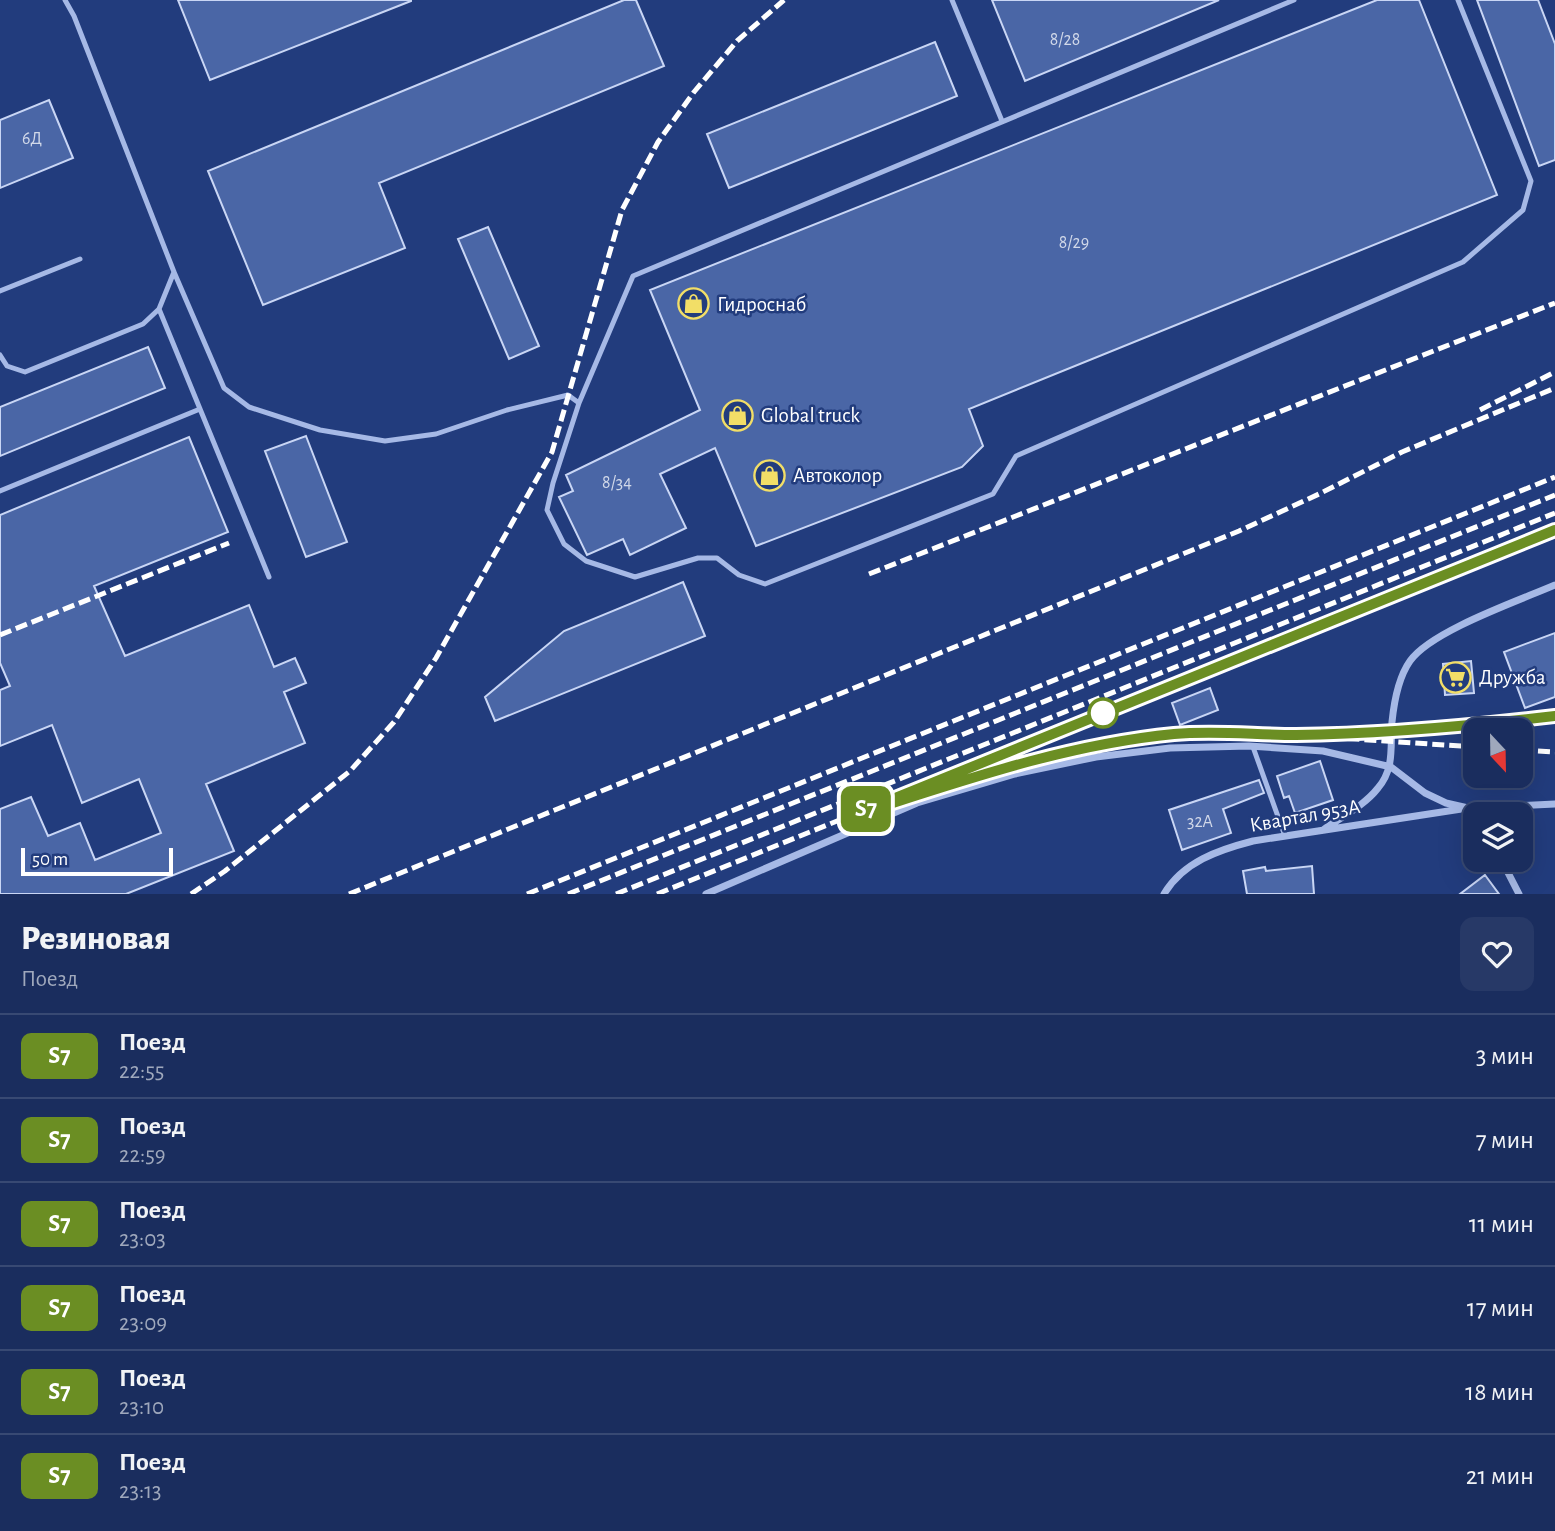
<!DOCTYPE html>
<html lang="ru">
<meta charset="utf-8">
<style>
body{margin:0;font-family:"Alegreya Sans",sans-serif;background:#273967;color:#f1f3f6;height:100vh;display:flex;flex-direction:column;font-size:26px;white-space:nowrap}
*{box-sizing:border-box;margin:0}
p{font-size:23px;color:#9fa8bc}
.icon{flex:none;width:38px;height:38px;fill:none;stroke:currentColor;stroke-width:2;stroke-linecap:round;stroke-linejoin:round}
.map{position:relative;height:894px;overflow:hidden}
.sheet{display:flex;flex-direction:column;background:#1a2d5e;flex:1}
.sheet>*{flex:none}
.badge{padding:0 14px;border-radius:10px;font-size:24px;line-height:46px}
.needle{width:46px;rotate:158deg}
.tools{position:absolute;left:1463px;top:718px;display:grid;gap:14px}
.tools a{display:grid;place-items:center;width:70px;height:70px;border-radius:14px;background:#1a2d5e;box-shadow:0 7px 28px #0002,0 0 0 2px #384973;font-size:35px}
.scale{position:absolute;left:21px;bottom:18px;width:152px;box-sizing:border-box;padding-left:7px;border:4px solid #fff;border-top:0;font-size:19px;line-height:24px;white-space:nowrap;color:#fff;-webkit-text-stroke:5px #223c7d;paint-order:stroke}
.map>.badge{position:absolute;translate:-50% -50%;box-shadow:0 0 0 4px #fff}
.round{display:grid;place-items:center;flex:none;width:74px;height:74px;border-radius:14px;background:#273967}
.summary{display:flex;align-items:center;justify-content:space-between;height:119px;padding:0 21px}
h1{font-size:33px;font-weight:800;line-height:52px}
ul{padding:0;list-style:none}
li{display:flex;align-items:center;gap:21px;height:84px;padding:0 21px;border-top:2px solid #384973}
li div{flex:1}
li b{display:block;font-size:26px}
li em{font-style:normal}
li .badge{min-width:77px;font-weight:700;text-align:center}
.map>svg:first-child{display:block}
.building{fill:#4a66a6;stroke:#c9d6f5;stroke-width:2}
.lines{fill:none;stroke-linecap:round;stroke-linejoin:round}
.lane{stroke:#a6b9e6;stroke-width:5}
.street{stroke:#a6b9e6;stroke-width:7}
.rail{stroke:#fff;stroke-width:5;stroke-dasharray:12 5;stroke-linecap:butt}
.line-casing{stroke:#fff;stroke-width:16}
.line{stroke:#6b8e23;stroke-width:10}
.stop-dot{fill:#fff;stroke:#6b8e23;stroke-width:3.5}
.labels{text-anchor:middle;dominant-baseline:central;stroke-width:5;stroke-linejoin:round;paint-order:stroke}
.number-label{font-size:18px;fill:#d2d9e9}
.poi-label{font-size:21px;fill:#fff;stroke:#223c7d;text-anchor:start}
.street-label{font-size:21px;fill:#fff;stroke:#223c7d}
</style>
<div class="map">
<svg width="1555" height="894" viewBox="0 0 1555 894">
<rect width="100%" height="100%" fill="#223c7d"/>
<path class="building" d="M178,0h233v1l-201,79z
M624,0h12l28,66 -285,117 26,65 -142,57 -55,-134z
M992,0h227l-194,81z
M1377,0h42l78,195 -528,214 14,37 -21,21 -206,79 -41,-98 -55,26 26,54 -56,27 -7,-16 -36,16 -28,-58 14,-6 -7,-16 134,-65 -50,-120z
M1477,0h61l17,44v116l-16,6z
M935,42l22,54 -228,92 -22,-54z
M49,100l24,58 -73,30v-68z
M488,227l51,119 -30,13 -51,-120z
M148,347l17,41 -165,68v-49z
M306,436l41,106 -41,15 -41,-106z
M189,437l39,95 -134,54 31,70 124,-51 25,62 21,-9 11,25 -22,9 21,51 -99,41 28,67 -108,43h-126v-85l31,-12 17,39 32,-13 15,37 66,-27 -22,-54 -57,24 -30,-78 -52,21v-56l10,-4 -10,-23v-148z
M683,582l22,54 -210,85 -10,-24 79,-66z
M1555,633v64l-30,11 -21,-56z
M1471,661l3,32 -29,2 -2,-31z
M1210,688l8,22 -38,15 -8,-22z
M1320,761l13,39 -38,13 -6,-17 -5,2 -7,-22z
M1259,780l5,13 -41,16 8,24 -49,17 -13,-40z
M1312,866l2,28h-67l-4,-23 22,-4 1,4z
M1485,875l14,19h-39z"/>
<g class="lines">
<path class="lane" d="M65,0l9,16 100,256 50,116 25,19 71,23 65,11 51,-7 71,-24 61,-15 11,8
M952,0l50,121
M1294,0l-661,276 -54,127 -26,80 -6,27 17,34 22,17 49,16 63,-19h19l22,17 26,9 228,-90 23,-38 447,-194 60,-52 8,-29 -73,-181
M0,291l80,-32
M159,309l110,268
M0,355l7,11 18,6 118,-48 16,-15 15,-37
M0,491l200,-82
M1253,747l32,89"/>
<path class="street" d="M1323,830c18,-13 41,-24 55,-42 17,-20 12,-41 14,-66 2,-20 6,-44 18,-61 21,-30 108,-60 145,-76
M1501,859l18,35
M706,894l211,-91 98,-29 81,-17 74,-9 79,-2 74,5 68,16 34,26 21,10 22,5 87,-4
M1164,894c19,-32 54,-44 89,-53l215,-33 7,11"/>
<path class="rail" d="M1480,410l75,-38
M869,574l686,-271
M0,635l229,-92
M1370,732l73,-3 112,-13
M1521,750l34,2
M946,786l121,-35 107,-17 75,-2 226,15
M191,894l34,-23 125,-100 44,-49 42,-64 116,-206 70,-242 36,-68 36,-50 43,-51 47,-41
M349,894l890,-363 80,-37 83,-42 153,-64
M527,894l1028,-417
M568,894l987,-399
M616,894l939,-381
M657,894l898,-364"/>
</g>
<g class="lines">
<defs>
<path id="line" d="M1555,530l-709,288c107,-34 215,-73 328,-84 41,-4 81,1 122,1 87,-1 173,-9 259,-19"/>
</defs>
<use href="#line" class="line-casing"/>
<use href="#line" class="line"/>
</g>
<defs>
<symbol id="shop-ring" viewBox="-11 -11 22 22"><circle r="9.5" fill="#223c7d" stroke="#f2de67" stroke-width="1.5"/><path d="M-5-2.5h2.3a2.7 3.5 0 0 1 5.4 0H5L5.5 6h-11ZM-1.5-2.5h3a1.5 2.3 0 0 0-3 0Z" fill="#f2de67"/></symbol>
<symbol id="supermarket-ring" viewBox="-11 -11 22 22"><circle r="9.5" fill="#223c7d" stroke="#f2de67" stroke-width="1.5"/><path d="M-6-5.5h2.5l.6 2H6L4.5 2H-2.5L-4.4-4H-6ZM-1.5 3.2a1.3 1.3 0 1 0 .1 0ZM3 3.2a1.3 1.3 0 1 0 .1 0Z" fill="#f2de67"/></symbol>
</defs>
<g fill-rule="evenodd">
<use href="#shop-ring" x="676" y="286" width="35" height="35"/>
<use href="#shop-ring" x="720" y="398" width="35" height="35"/>
<use href="#shop-ring" x="752" y="458" width="35" height="35"/>
<use href="#supermarket-ring" x="1438" y="660" width="35" height="35"/>
</g>
<circle class="stop-dot" cx="1103" cy="713" r="14"/>
<g class="labels">
<g class="number-label">
<text x="1065" y="40">8/28</text>
<text x="32" y="139">6Д</text>
<text x="1074" y="243">8/29</text>
<text x="617" y="483">8/34</text>
<text x="1200" y="822">32A</text>
</g>
<g class="poi-label">
<text x="717" y="304">Гидроснаб</text>
<text x="761" y="415">Global truck</text>
<text x="793" y="475">Автоколор</text>
<text x="1479" y="677">Дружба</text>
</g>
<g class="street-label">
<text transform="translate(1305 816) rotate(-10)">Квартал 953А</text>
</g>
</g>
</svg>
<div class="tools">
<a><svg class="needle" viewBox="-14 -14 28 28"><path d="M0-13l5 13h-10z" fill="#e53935"/><path d="M0 13l5-13h-10z" fill="#9fa8bc"/></svg></a>
<a><svg class="icon" aria-label="layers" viewBox="0 0 24 24"><path d="M12 4l9 5-9 5-9-5zM3 14l9 5 9-5"/></svg></a>
</div>
<div class="scale">50 m</div>
<b class="badge" style="left:866px;top:809px;background:#6b8e23;color:#fff">S7</b>
</div>
<section class="sheet">
<div class="summary"><div><h1>Резиновая</h1><p>Поезд</p></div><a class="round"><svg class="icon" aria-label="heart" viewBox="0 0 24 24"><path d="M12 20l-8-8c-3-5 5-10 8-4 3-6 11-1 8 4z"/></svg></a></div>
<ul>
<li><span class="badge" style="background:#6b8e23;color:#fff">S7</span><div><b>Поезд</b><p>22:55</p></div><em>3 мин</em></li>
<li><span class="badge" style="background:#6b8e23;color:#fff">S7</span><div><b>Поезд</b><p>22:59</p></div><em>7 мин</em></li>
<li><span class="badge" style="background:#6b8e23;color:#fff">S7</span><div><b>Поезд</b><p>23:03</p></div><em>11 мин</em></li>
<li><span class="badge" style="background:#6b8e23;color:#fff">S7</span><div><b>Поезд</b><p>23:09</p></div><em>17 мин</em></li>
<li><span class="badge" style="background:#6b8e23;color:#fff">S7</span><div><b>Поезд</b><p>23:10</p></div><em>18 мин</em></li>
<li><span class="badge" style="background:#6b8e23;color:#fff">S7</span><div><b>Поезд</b><p>23:13</p></div><em>21 мин</em></li>
</ul>
</section>
